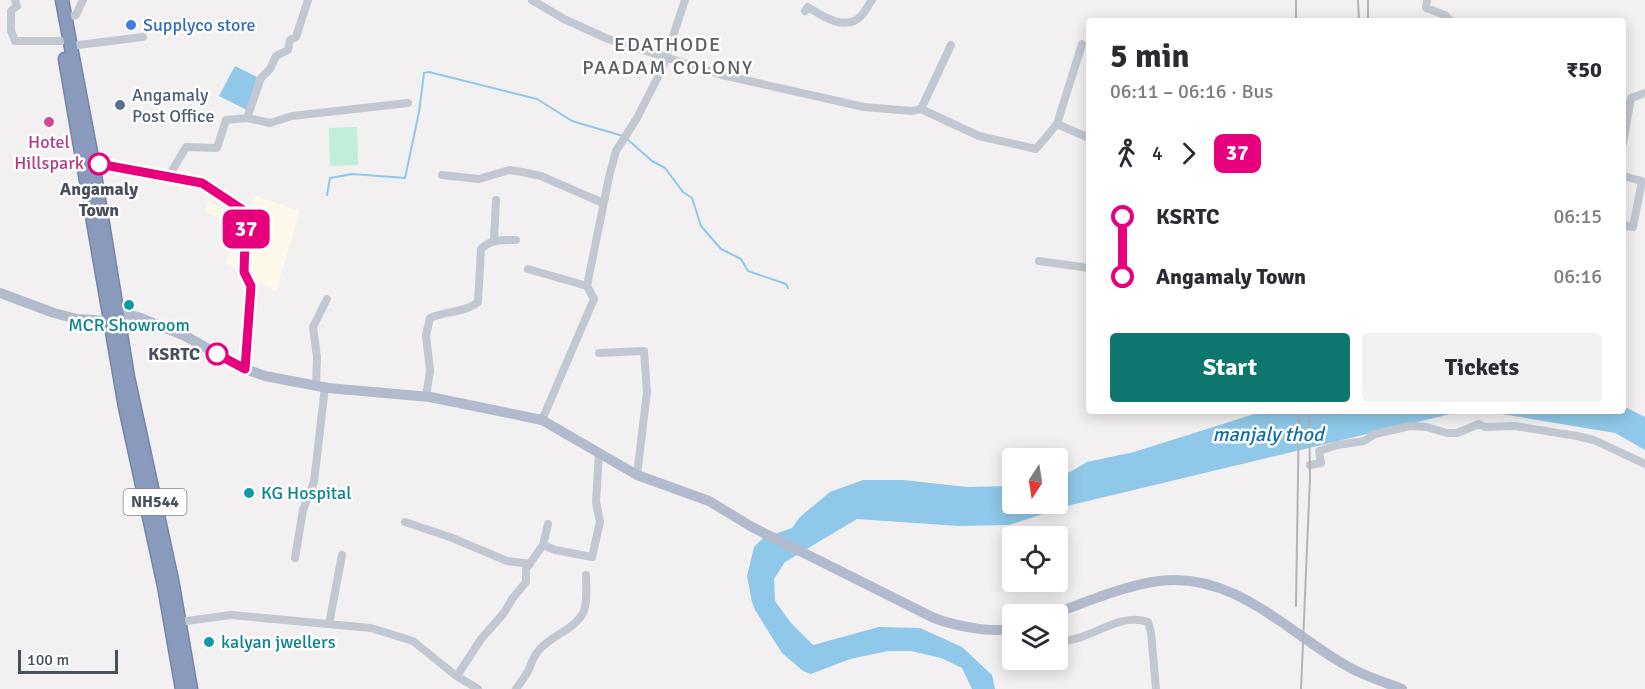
<!DOCTYPE html>
<meta charset="utf-8">
<style>
body{margin:0;font-family:Signika,sans-serif;background:#f2f2f3;color:#2b2b33;height:100vh;display:flex;flex-direction:column;font-size:22px;white-space:nowrap}
*{box-sizing:border-box;margin:0}
p{font-size:20px;color:#7c7c81}
.icon{flex:none;width:33px;height:33px;fill:none;stroke:currentColor;stroke-width:2;stroke-linecap:round;stroke-linejoin:round}
.map{position:relative;flex:1;overflow:hidden}
.drawer{position:absolute;left:1086px;top:18px;width:540px;height:396px;display:flex;flex-direction:column;background:#fff;border-radius:6px;box-shadow:0 3px 15px #0003}
.drawer>*{flex:none}
.badge{padding:0 12px;border-radius:9px;font-size:21px;line-height:39px}
.needle{width:39px;rotate:192deg}
.controls{position:absolute;left:1002px;top:448px;display:grid;gap:12px}
.controls a{display:grid;place-items:center;width:66px;height:66px;border-radius:6px;background:#fff;box-shadow:0 3px 15px #0003;font-size:30px}
.scale{position:absolute;left:18px;bottom:15px;width:100px;box-sizing:border-box;padding-left:6px;border:3px solid #48505d;border-top:0;font-size:16px;line-height:21px;white-space:nowrap;color:#48505d;-webkit-text-stroke:4px #fff;paint-order:stroke}
.map>.badge{position:absolute;translate:-50% -50%;box-shadow:0 0 0 3px #fff}
.legs{display:flex;align-items:center;gap:9px;height:66px;padding:0 24px;font-size:20px}
.legs p{margin-inline-start:auto}
.summary{display:flex;align-items:center;justify-content:space-between;height:102px;padding:0 24px}
h1{font-size:33px;font-weight:700;line-height:45px}
.primary-button{display:flex;gap:12px;margin-top:auto;padding:12px 24px}
.primary-button a{flex:1;height:69px;border-radius:6px;background:#0f766e;color:#fff;font-size:24px;font-weight:700;line-height:69px;text-align:center}
.primary-button a+a{background:#f2f2f3;color:#2b2b33}
ul{padding:0 24px;list-style:none}
li{display:flex;align-items:center;gap:21px;height:60px;font-size:22px}
li i{display:grid;place-items:center;width:9px;height:100%;margin:0 8px;background:currentColor}
li i::after{content:'';width:15px;height:15px;margin:-8px;border:4px solid;border-radius:50%;background:#fff}
li p{margin-inline-start:auto}
li:first-child i{background:linear-gradient(#0000 50%,currentColor 0)}
li:last-child i{background:linear-gradient(currentColor 50%,#0000 0)}
.map>svg:first-child{display:block}
.commercial{fill:#fcf9eb}
.green{fill:#c0eed9}
.water{fill:#8fc8e9}
.lines{fill:none;stroke-linecap:round;stroke-linejoin:round}
.stream{stroke:#8fc8e9;stroke-width:2}
.highway-casing{stroke:#7585a8;stroke-width:15}
.minor{stroke:#c1c8d1;stroke-width:8}
.major{stroke:#b1bbcd;stroke-width:10}
.highway{stroke:#8a9abd;stroke-width:12}
.rail{stroke:#b2b4ba;stroke-width:2}
.line-1-casing{stroke:#fff;stroke-width:14}
.line-1{stroke:#e6007e;stroke-width:9}
.shop-dot{fill:#3f7fe0;stroke:#fff;stroke-width:2}
.service-dot{fill:#5c6f8a;stroke:#fff;stroke-width:2}
.hotel-dot{fill:#d1479c;stroke:#fff;stroke-width:2}
.stop-1-dot{fill:#fff;stroke:#e6007e;stroke-width:3}
.culture-dot{fill:#0f9aa8;stroke:#fff;stroke-width:2}
.labels{text-anchor:middle;dominant-baseline:central;stroke-width:5;stroke-linejoin:round;paint-order:stroke}
.shield{fill:#fff;stroke:#7f848e;stroke-width:1.5}
.shield-label{font-size:16px;font-weight:bold;fill:#48505d}
.shop-label{font-size:18px;fill:#366cbe;stroke:#fff;text-anchor:start}
.service-label{font-size:18px;fill:#4e5e75;stroke:#fff;text-anchor:start}
.hotel-label{font-size:18px;fill:#b23c85;stroke:#fff}
.stop-label{font-size:18px;font-weight:bold;fill:#48505d;stroke:#fff}
.culture-label{font-size:18px;fill:#0d838f;stroke:#fff;text-anchor:start}
.neighbourhood-label{font-size:20px;letter-spacing:1.5px;fill:#5d5f65;stroke:#fff}
.water-label{font-size:20px;font-style:italic;fill:#1270a7;stroke:#fff}
</style>
<div class="map">
<svg width="1645" height="689" viewBox="0 0 1645 689">
<rect width="100%" height="100%" fill="#f2f0f0"/>
<path class="commercial" d="M255,196l45,15 -24,81 -51,-29 13,-36 -34,-16 5,-11 34,21z"/>
<path class="green" d="M357,127l1,38 -28,1 -1,-38z"/>
<path class="water" d="M235,66l22,11 -10,33 -28,-14z
M1623,406l22,11v33l-30,-17 -131,-22h139z
M1264,411h199l-392,94 -62,20 -50,1 -102,-7 -72,43 -11,17 1,22 16,22 22,22 66,-18 41,1 42,19 30,28 3,14h-23l-10,-21 -21,-10 -30,-7h-23l-38,8 -39,15 -8,-3 -21,-18 -27,-43 -3,-8 -5,-26 7,-29 9,-9 29,-10 8,-11 30,-25 33,-12h40l64,7 45,-1v18h46v-28l12,-4 17,-10 47,-10z"/>
<g class="lines">
<path class="stream" d="M626,138l26,23 13,7 18,24 9,6 9,28 20,23 20,10 7,12 38,13 2,4
M327,195l3,-17 22,-4 53,4 14,-66 5,-39 5,-1 108,27 35,22 51,15"/>
<defs>
<path id="highway" d="M62,0l31,163 35,214 44,203 19,109
M65,59l60,348 39,179 18,103"/>
</defs>
<use href="#highway" class="highway-casing"/>
<path class="minor" d="M15,0l2,6 -6,5v20l4,10h46
M532,0l32,19 44,20 114,36 142,32 48,4 9,-2 58,27 57,13 21,-25 32,14
M1427,0l-1,8 19,7 6,6
M805,11l3,-4c14,9 38,25 53,9 4,-4 7,-11 11,-16
M65,18l11,-3 7,-15
M70,46l73,-9
M921,109l30,-64
M247,118l23,5 22,-7 116,-13
M1057,124l25,-80
M1623,143l8,-45 14,-5
M93,163l109,20 44,29 -2,60 7,14 -6,83
M442,175l37,4 30,-9 13,2 19,4 62,27
M169,176l17,-29 31,1 9,-28 21,-2 14,-40 9,-9 6,-13 12,-6 2,-10 6,-3 12,-37
M1623,176l19,5 -9,46 -10,-2
M494,241l2,-41
M1039,261l50,7
M528,269l59,17
M599,353l45,-2 3,41 -10,83
M316,386l1,-29 -4,-30 14,-28
M426,396l4,-25 -4,-36 4,-17c15,-7 35,-5 48,-16l3,-53c10,-10 22,-9 35,-9
M542,420l52,-121 -7,-13 22,-109 7,-26 21,-33 25,-49 23,-69
M1310,465l11,-2 -2,-12 18,-6 27,-4 11,-7 35,-8 16,1 21,6h10l22,-9 6,3 30,-1 62,10 17,4 51,24
M405,522l45,15 57,24 23,3
M543,545l12,5 37,7 8,-35 -4,-20 3,-49
M295,558l8,-48 11,-28 11,-95
M179,622l52,-7 140,13 42,13 42,34 23,14
M329,624l13,-69
M1058,641c30,2 60,-30 90,-19l3,10 5,57
M457,676l24,-37 23,-26 8,-14 14,-17v-13l17,-24 5,-21
M516,689c4,-6 10,-13 13,-20 3,-8 5,-14 11,-20 12,-14 35,-20 43,-36 5,-11 3,-27 3,-38"/>
<path class="major" d="M0,293l54,20 23,6 33,2 9,-6 8,-1 14,4 46,19 58,32 20,7 63,12 102,9 112,23 95,55 72,26 43,26 182,91c18,7 59,16 78,10
M1050,615c35,-12 72,-29 109,-34 75,-10 129,52 188,85 17,10 37,16 55,23"/>
<use href="#highway" class="highway"/>
<path class="rail" d="M1358,0l1,21
M1368,0v21
M1296,21v-21
M1296,606l3,-195
M1301,689l9,-211 -1,-67"/>
</g>
<g class="lines">
<defs>
<path id="line-1" d="M99,164l103,19 44,29 -2,60 7,14 -6,83 -28,-15"/>
</defs>
<use href="#line-1" class="line-1-casing"/>
<use href="#line-1" class="line-1"/>
</g>
<circle class="shop-dot" cx="131" cy="25" r="6"/>
<circle class="service-dot" cx="120" cy="105" r="6"/>
<circle class="hotel-dot" cx="49" cy="122" r="6"/>
<g class="stop-1-dot">
<circle cx="99" cy="164" r="10"/>
<circle cx="217" cy="354" r="10"/>
</g>
<g class="culture-dot">
<circle cx="129" cy="305" r="6"/>
<circle cx="249" cy="493" r="6"/>
<circle cx="209" cy="642" r="6"/>
</g>
<g class="labels">
<rect class="shield" x="123.5" y="489" width="63" height="26" rx="4.5"/>
<g class="shield-label">
<text x="155" y="502">NH544</text>
</g>
<g class="shop-label">
<text x="143" y="25">Supplyco store</text>
</g>
<g class="service-label">
<text x="132" y="95">Angamaly<tspan x="132" dy="21">Post Office</tspan></text>
</g>
<g class="hotel-label">
<text x="49" y="142">Hotel<tspan x="49" dy="21">Hillspark</tspan></text>
</g>
<g class="stop-label">
<text x="99" y="189">Angamaly<tspan x="99" dy="21">Town</tspan></text>
<text x="200" y="354" text-anchor="end">KSRTC</text>
</g>
<g class="culture-label">
<text x="129" y="325" text-anchor="middle">MCR Showroom</text>
<text x="261" y="493">KG Hospital</text>
<text x="221" y="642">kalyan jwellers</text>
</g>
<g class="neighbourhood-label">
<text x="668" y="44">EDATHODE<tspan x="668" dy="23">PAADAM COLONY</tspan></text>
</g>
<g class="water-label">
<text x="1268" y="434">manjaly thod</text>
</g>
</g>
</svg>
<div class="controls">
<a><svg class="needle" viewBox="-14 -14 28 28"><path d="M0-13l5 13h-10z" fill="#e53935"/><path d="M0 13l5-13h-10z" fill="#7c7c81"/></svg></a>
<a><svg class="icon" aria-label="locate" viewBox="0 0 24 24"><circle cx="12" cy="12" r="6"/><path d="M12 2v4M12 18v4M2 12h4M18 12h4"/></svg></a>
<a><svg class="icon" aria-label="layers" viewBox="0 0 24 24"><path d="M12 4l9 5-9 5-9-5zM3 14l9 5 9-5"/></svg></a>
</div>
<div class="scale">100 m</div>
<b class="badge" style="left:246px;top:229px;background:#e6007e;color:#fff">37</b>
<section class="drawer">
<div class="summary"><div><h1>5 min</h1><p>06:11 – 06:16 · Bus</p></div><b>₹50</b></div>
<div class="legs"><svg class="icon" aria-label="walk" viewBox="0 0 24 24"><circle cx="13" cy="4" r="2"/><path d="M13 8l-2 6 4 7M11 14l-3 7M7 12l3-4h3l4 4"/></svg>4<svg class="icon" aria-label="forward" viewBox="0 0 24 24"><path d="M9 5l7 7-7 7"/></svg><b class="badge" style="background:#e6007e;color:#fff">37</b></div>
<ul>
<li><i style="color:#e6007e"></i><b>KSRTC</b><p>06:15</p></li>
<li><i style="color:#e6007e"></i><b>Angamaly Town</b><p>06:16</p></li>
</ul>
<div class="primary-button"><a>Start</a><a>Tickets</a></div>
</section>
</div>
